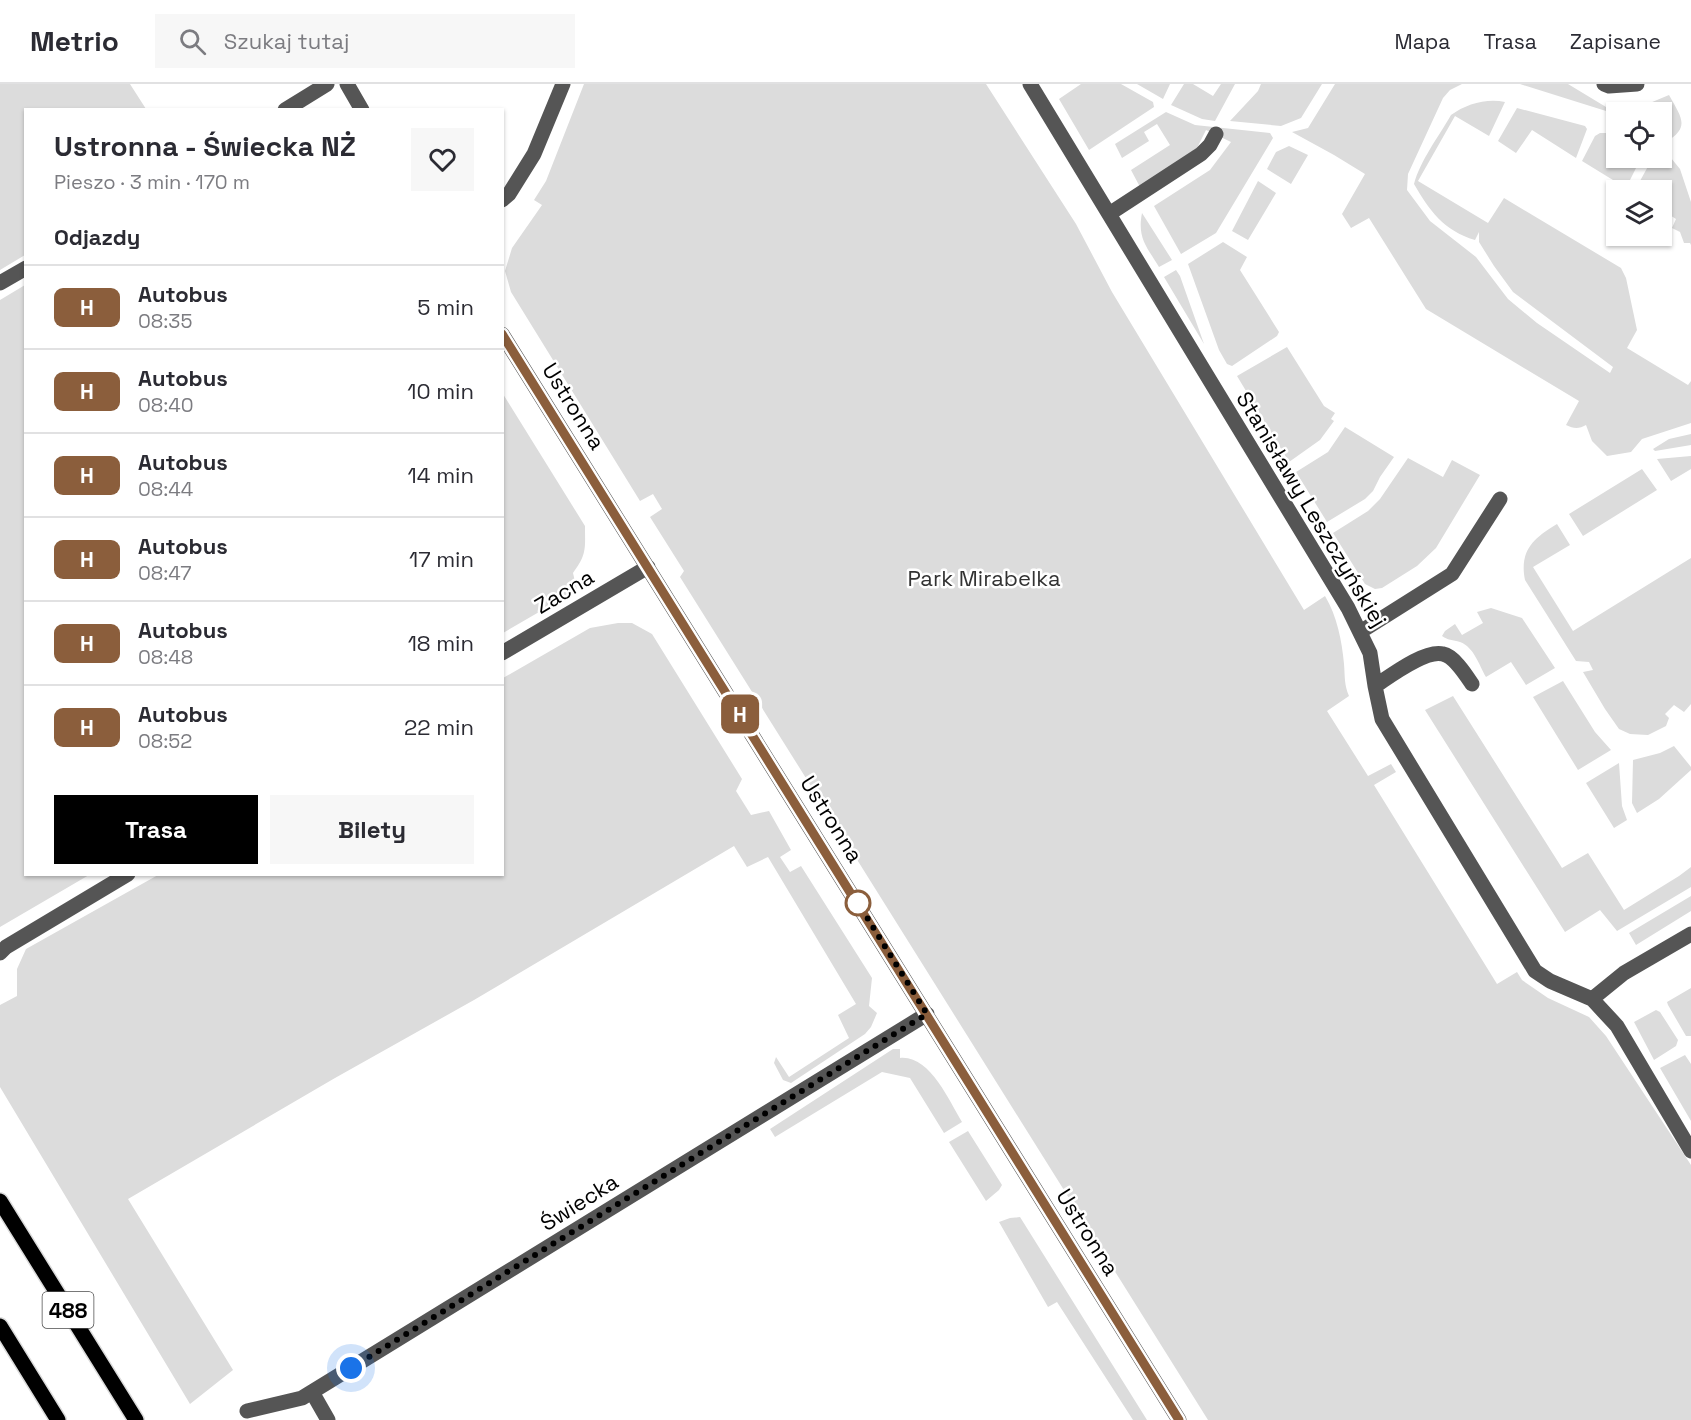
<!DOCTYPE html>
<html lang="pl">
<meta charset="utf-8">
<style>
body{margin:0;font-family:"Space Grotesk",sans-serif;background:#f7f7f7;color:#2b2b33;height:100vh;display:flex;flex-direction:column;font-size:22px;white-space:nowrap}
*{box-sizing:border-box;margin:0}
p{font-size:20px;color:#7c7c81}
.icon{flex:none;width:33px;height:33px;fill:none;stroke:currentColor;stroke-width:2;stroke-linecap:round;stroke-linejoin:round}
.map{position:relative;flex:1;overflow:hidden}
.drawer{position:absolute;left:24px;top:24px;width:480px;height:768px;display:flex;flex-direction:column;background:#fff;border-radius:0px;box-shadow:0 2px 4px #0004}
.drawer>*{flex:none}
.badge{padding:0 12px;border-radius:9px;font-size:21px;line-height:39px}
.tools{position:absolute;left:1606px;top:18px;display:grid;gap:12px}
.tools a{display:grid;place-items:center;width:66px;height:66px;border-radius:0px;background:#fff;box-shadow:0 2px 4px #0004;font-size:30px}
.you{position:absolute;width:30px;height:30px;margin:-15px;border:4px solid #fff;border-radius:50%;background:#1a73e8;box-shadow:0 0 0 9px #1a73e833}
.map>.badge{position:absolute;translate:-50% -50%;box-shadow:0 0 0 3px #fff}
h2{padding:0 30px;font-size:22px;line-height:54px}
.round{display:grid;place-items:center;flex:none;width:63px;height:63px;border-radius:0px;background:#f7f7f7}
.headline{display:flex;align-items:center;justify-content:space-between;height:102px;padding:0 30px}
h1{font-size:28px;font-weight:800;line-height:45px}
.primary-button{display:flex;gap:12px;margin-top:auto;padding:12px 30px}
.primary-button a{flex:1;height:69px;border-radius:0px;background:#000;color:#fff;font-size:24px;font-weight:800;line-height:69px;text-align:center}
.primary-button a+a{background:#f7f7f7;color:#2b2b33}
ul{padding:0;list-style:none}
li{display:flex;align-items:center;gap:18px;height:84px;padding:0 30px;border-top:2px solid #e1e1e2}
li div{flex:1}
li b{display:block;font-size:22px}
li em{font-style:normal}
li .badge{min-width:66px;font-weight:700;text-align:center}
header{display:flex;align-items:center;gap:36px;box-sizing:border-box;height:84px;padding:0 30px;background:#fff;border-bottom:2px solid #e1e1e2}
header strong{font-size:28px}
nav{display:flex;gap:33px;margin-inline-start:auto;font-size:21px}
.search{width:420px;height:54px;background:#f7f7f7;display:flex;align-items:center;gap:15px;box-sizing:border-box;padding:0 21px;border-radius:0px;color:#7c7c81;font-size:22px}
.map>svg:first-child{display:block}
.green{fill:#dcdcdc}
.lines{fill:none;stroke-linecap:round;stroke-linejoin:round}
.major-casing{stroke:#dbdbdb;stroke-width:18}
.minor{stroke:#555;stroke-width:15}
.major{stroke:#000;stroke-width:15}
.line-casing{stroke:#fff;stroke-width:14}
.line{stroke:#8b5e3c;stroke-width:9}
.walk{stroke:#000;stroke-width:6;stroke-dasharray:0 10.8}
.stop-dot{fill:#fff;stroke:#8b5e3c;stroke-width:3}
.labels{text-anchor:middle;dominant-baseline:central;stroke-width:5;stroke-linejoin:round;paint-order:stroke}
.shield{fill:#fff;stroke:#4c4c4c;stroke-width:1.5}
.shield-label{font-size:21px;font-weight:bold;fill:#000}
.street-label{font-size:22px;fill:#000;stroke:#fff}
.park-label{font-size:22px;fill:#333;stroke:#fff}
</style>
<header>
<strong>Metrio</strong>
<div class="search"><svg class="icon" aria-label="search" viewBox="0 0 24 24"><circle cx="10" cy="10" r="6"/><path d="M15 15l6 6"/></svg>Szukaj tutaj</div>
<nav><a>Mapa</a><a>Trasa</a><a>Zapisane</a></nav>
</header>
<div class="map">
<svg width="1691" height="1336" viewBox="0 0 1691 1336">
<rect width="100%" height="100%" fill="#fff"/>
<path class="green" d="M0,0h130l16,25 -120,1 -1,145 -25,15z
M584,0h402l90,140 36,68 192,318 21,-14c12,20 17,45 19,68 1,12 0,21 5,32l-22,15 41,65 23,-12 5,8 -22,13 123,199 20,-12 5,8 26,18 41,19 17,19 85,129v255h-483l-528,-843 4,-6 -34,-54 12,-8 -9,-15 -13,7 -129,-209 -6,-21 7,-23 30,-43 -8,-5 12,-19z
M1081,0h40l32,18 1,5 -65,43 -30,-51z
M1137,0h33l-7,15z
M1184,0h9l20,12 8,-12h14l-20,37 -13,-2 -31,-14z
M1261,0h61l-21,34 -20,8 -51,-5 28,-30z
M1335,0h127l-12,6 -7,8 -35,76 -1,16 23,31 46,36 32,42 29,24 73,50 3,-6 -100,-75 -19,-26 -15,-24v-10l-4,8c-31,-9 -46,-30 -61,-56 6,-23 25,-48 37,-69 15,-11 36,-17 54,-13l-16,34 -34,-20 -37,65 70,42 16,-25 117,70 5,10 11,52 -10,18 61,37 3,-4v42l-49,16 -11,13 -24,4 -15,-15 -6,-16c-7,4 -12,4 -20,0l13,-24 -153,-92 -57,-91 -18,10 -9,-14 23,-40 -31,-19 -42,-23 16,-4z
M1520,0h48l38,23 39,-2 24,-10c12,22 22,32 -3,47l-4,-2v-28h-45v4l-11,-5z
M1517,24l68,18 2,3 -11,29 -44,-28 -16,23 -18,-12z
M1166,28l29,13 75,8 3,5 -57,95 -35,21 -27,-48 56,-36 21,-28 -25,-12 -9,18 -57,39 -9,-17 39,-25 -13,-21 -13,8 5,9 -27,17 -7,-14z
M1600,49h8l9,3v22h24l-15,30 -44,-27 13,-25z
M1289,62l19,9 -17,29 -24,-15 9,-17z
M1662,70l9,4 9,11 11,33v43l-1,-2h-6l-4,-11 -8,-4 4,-9 -14,-9v-20h-27l16,-29 3,-3h8z
M1258,97l18,12 -28,47 -16,-9z
M1142,129l30,47 -13,7c-12,-20 -22,-29 -17,-54z
M1223,158l24,15 -7,13 39,62 -2,4 -45,30 -5,-2 -8,-14 -31,-86z
M1176,186l4,6 24,68 -40,-67z
M25,201l1,589 63,1 -89,52v-627z
M1287,263l37,59 11,7 -4,6 3,2 -14,19 -31,22 -52,-86z
M503,310l82,132c0,23 2,28 -12,47l4,17 -74,43z
M1345,343l49,30 -14,20 -7,14 -8,8 -38,23 -31,-50 32,-20z
M1691,350v11l-36,6 -2,-2 16,-10z
M1691,372v13l-20,12 -14,-22z
M1408,374l35,19 9,-17 28,15 -44,73 -19,18 -35,22 -7,1 -10,-5 -32,-51 35,-22 12,-12z
M1642,385l15,21 -74,46 -14,-22z
M1557,440l13,21 -37,22 40,64 118,-73v146l-7,8 -10,-7 -9,9 4,4 -3,8 -18,9 -18,-1 -11,-5 -14,-20 -22,-37 10,-2 -4,-8 -13,-1 -51,-81c-6,-30 9,-42 32,-56z
M1491,524l31,10 33,50 -29,17 -15,-23 -25,15c-7,-12 -12,-30 -26,-35 -7,-2 -13,-2 -18,-6l3,-5 10,-7 7,11 21,-12 -6,-11z
M618,539h14l20,11 90,145 -6,12 15,24 18,-4 22,39 -11,7 10,15 11,-6 71,112 -3,28 8,7 -6,14 -6,7 -74,49 -8,-3 -9,-17 2,-6 13,20 60,-39 -11,-23 18,-11 -88,-147 -21,10 -13,-21 -260,154 -139,78 -207,121 105,171 -43,34 -190,-317v-82l17,-9v-27l9,-20 132,-74 344,-1 1,-196 87,-50z
M1563,597l32,51 16,18 -33,20 -45,-73z
M1453,612l109,172 26,-15 36,57 55,-34 12,-9v20l-74,44 -17,-21 -35,22 -140,-222z
M1674,662l17,21v3l-32,29 -22,14 -5,-10 1,-43 27,-7z
M1619,679l3,43 5,14 -13,8 -28,-45z
M1691,812v15l-55,34 -7,-12z
M1691,904v48h-5l-18,-31 -1,-3z
M1656,926l4,2 18,28 -2,6 -22,14 -20,-38z
M893,965h7v9c30,-3 49,43 62,64l-18,11 -34,-55 -28,-6 -107,65 -5,-8z
M1685,971l6,9v57l-31,-53z
M968,1047l34,54 -3,5 -13,11 -37,-59z
M1020,1133l127,203h-14l-76,-118 -9,5 -49,-85 11,-4z"/>
<g class="lines">
<defs>
<path id="major" d="M0,1117l136,219
M0,1242l58,94"/>
</defs>
<use href="#major" class="major-casing"/>
<path class="minor" d="M347,0l15,26
M1030,0l318,524 22,45 5,33 7,33 153,252 15,10 42,18 25,27 74,125
M1604,0l5,2 28,-2
M285,26l42,-26
M502,116l7,-6 25,-40 29,-70
M1109,130l92,-60 9,-9 6,-11
M0,199l26,-15
M502,250l677,1086
M1360,548l92,-58 48,-75
M502,569l146,-86
M1375,602c14,-9 50,-37 68,-32 11,2 23,21 29,30
M0,869l6,-6 122,-73
M1592,915l32,-26 67,-39
M312,1308l16,28
M247,1327l55,-13 625,-384"/>
<use href="#major" class="major"/>
</g>
<g class="lines">
<defs>
<path id="line" d="M502,250l677,1086"/>
</defs>
<use href="#line" class="line-casing"/>
<use href="#line" class="line"/>
<path class="walk" d="M351,1284l576,-354 -69,-111"/>
</g>
<circle class="stop-dot" cx="858" cy="819" r="12"/>
<g class="labels">
<rect class="shield" x="42.5" y="1208" width="51" height="36" rx="4.5"/>
<g class="shield-label">
<text x="68" y="1226">488</text>
</g>
<g class="street-label">
<text transform="translate(574 322) rotate(58)">Ustronna</text>
<text transform="translate(1312 425) rotate(59)">Stanisławy Leszczyńskiej</text>
<text transform="translate(564 507) rotate(-31)">Zacna</text>
<text transform="translate(832 735) rotate(58)">Ustronna</text>
<text transform="translate(579 1118) rotate(-32)">Świecka</text>
<text transform="translate(1088 1148) rotate(58)">Ustronna</text>
</g>
<g class="park-label">
<text x="984" y="494">Park Mirabelka</text>
</g>
</g>
</svg>
<div class="tools">
<a><svg class="icon" aria-label="locate" viewBox="0 0 24 24"><circle cx="12" cy="12" r="6"/><path d="M12 2v4M12 18v4M2 12h4M18 12h4"/></svg></a>
<a><svg class="icon" aria-label="layers" viewBox="0 0 24 24"><path d="M12 4l9 5-9 5-9-5zM3 14l9 5 9-5"/></svg></a>
</div>
<div class="you" style="left:351px;top:1284px"></div>
<b class="badge" style="left:740px;top:630px;background:#8b5e3c;color:#fff">H</b>
<section class="drawer">
<div class="headline"><div><h1>Ustronna - Świecka NŻ</h1><p>Pieszo · 3 min · 170 m</p></div><a class="round"><svg class="icon" aria-label="heart" viewBox="0 0 24 24"><path d="M12 20l-8-8c-3-5 5-10 8-4 3-6 11-1 8 4z"/></svg></a></div>
<h2>Odjazdy</h2>
<ul>
<li><span class="badge" style="background:#8b5e3c;color:#fff">H</span><div><b>Autobus</b><p>08:35</p></div><em>5 min</em></li>
<li><span class="badge" style="background:#8b5e3c;color:#fff">H</span><div><b>Autobus</b><p>08:40</p></div><em>10 min</em></li>
<li><span class="badge" style="background:#8b5e3c;color:#fff">H</span><div><b>Autobus</b><p>08:44</p></div><em>14 min</em></li>
<li><span class="badge" style="background:#8b5e3c;color:#fff">H</span><div><b>Autobus</b><p>08:47</p></div><em>17 min</em></li>
<li><span class="badge" style="background:#8b5e3c;color:#fff">H</span><div><b>Autobus</b><p>08:48</p></div><em>18 min</em></li>
<li><span class="badge" style="background:#8b5e3c;color:#fff">H</span><div><b>Autobus</b><p>08:52</p></div><em>22 min</em></li>
</ul>
<div class="primary-button"><a>Trasa</a><a>Bilety</a></div>
</section>
</div>
